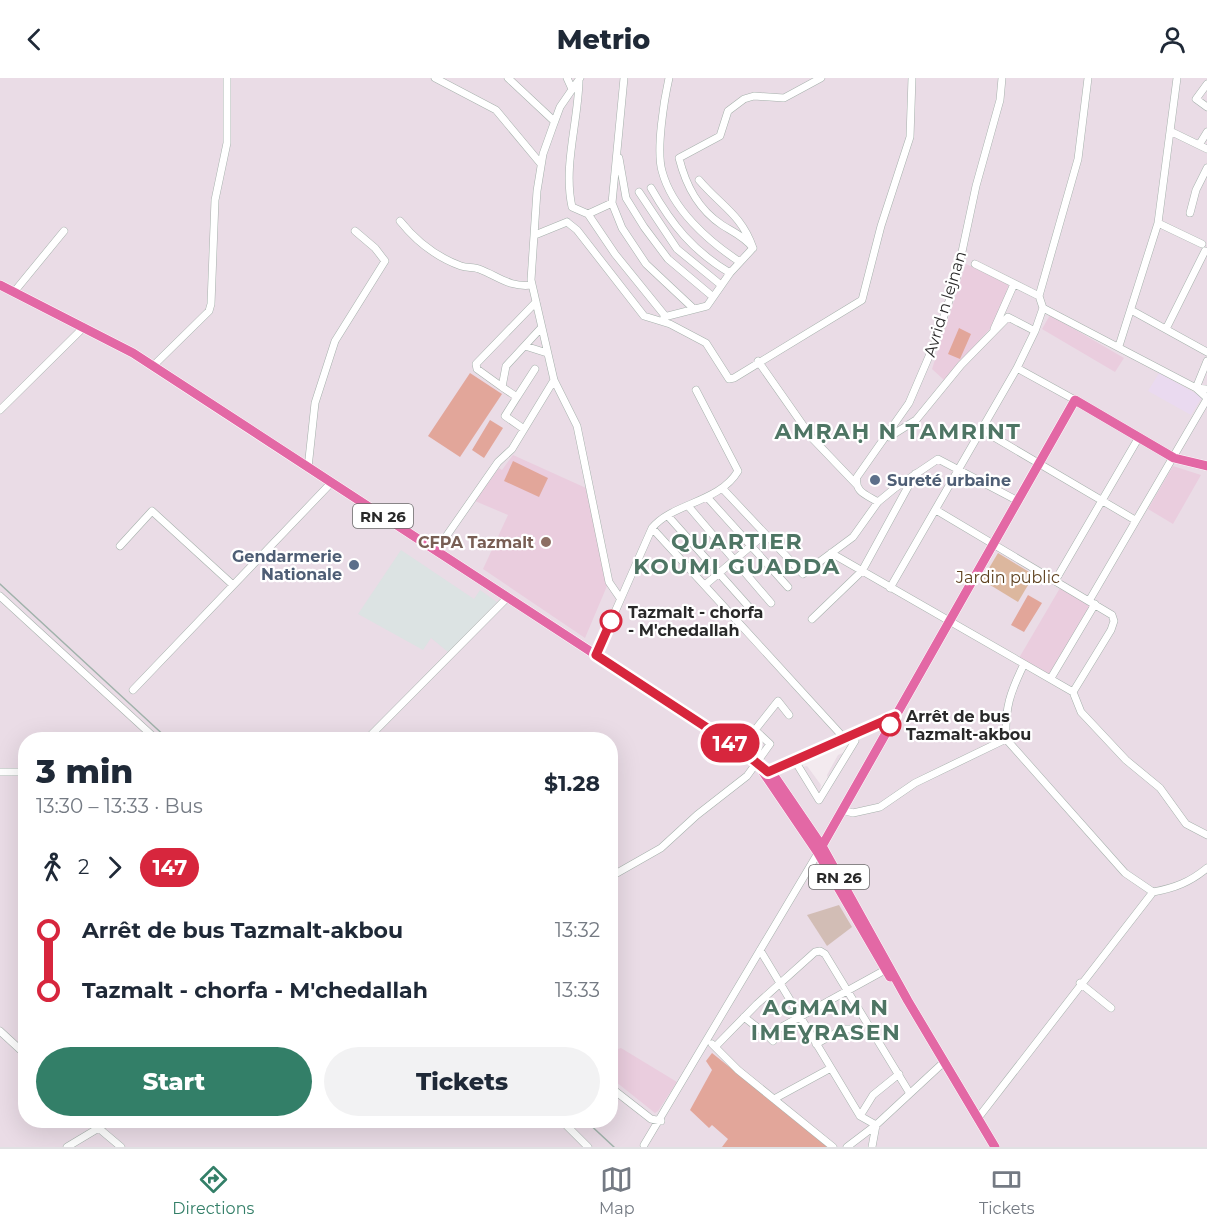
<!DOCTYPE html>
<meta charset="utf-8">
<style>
body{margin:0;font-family:Montserrat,sans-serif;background:#f2f2f3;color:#1f2937;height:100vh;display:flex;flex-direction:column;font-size:22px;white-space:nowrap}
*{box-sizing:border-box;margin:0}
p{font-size:20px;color:#747a83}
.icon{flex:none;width:33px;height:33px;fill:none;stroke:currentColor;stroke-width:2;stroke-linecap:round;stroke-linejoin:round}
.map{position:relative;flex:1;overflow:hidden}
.sheet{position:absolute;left:18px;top:654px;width:600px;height:396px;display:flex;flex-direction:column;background:#fff;border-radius:24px;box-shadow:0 6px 24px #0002}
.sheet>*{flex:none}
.badge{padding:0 12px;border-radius:20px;font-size:21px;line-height:39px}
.map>.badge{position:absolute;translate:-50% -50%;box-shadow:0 0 0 3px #fff}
.legs{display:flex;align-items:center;gap:9px;height:66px;padding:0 18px;font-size:20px}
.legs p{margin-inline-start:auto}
.headline{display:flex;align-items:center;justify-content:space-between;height:102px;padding:0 18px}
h1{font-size:33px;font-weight:800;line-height:45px}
.button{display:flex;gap:12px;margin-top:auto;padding:12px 18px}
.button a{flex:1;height:69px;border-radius:36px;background:#337f68;color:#fff;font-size:24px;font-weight:800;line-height:69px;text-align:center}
.button a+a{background:#f2f2f3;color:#1f2937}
ul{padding:0 18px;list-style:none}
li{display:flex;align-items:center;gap:21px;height:60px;font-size:22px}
li i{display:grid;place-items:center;width:9px;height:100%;margin:0 8px;background:currentColor}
li i::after{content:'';width:15px;height:15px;margin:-8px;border:4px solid;border-radius:50%;background:#fff}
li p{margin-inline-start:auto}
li:first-child i{background:linear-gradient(#0000 50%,currentColor 0)}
li:last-child i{background:linear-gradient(currentColor 50%,#0000 0)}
header{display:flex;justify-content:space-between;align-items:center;height:78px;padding:0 18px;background:#fff;font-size:27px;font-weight:800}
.tab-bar{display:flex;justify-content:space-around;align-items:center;height:84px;border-top:2px solid #e0e1e3;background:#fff;font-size:16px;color:#747a83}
.tab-bar a{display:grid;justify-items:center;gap:3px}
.tab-bar .current{color:#337f68}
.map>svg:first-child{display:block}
.industrial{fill:#dce3e3}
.education{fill:#eacdde}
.medical{fill:#eadaf0}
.green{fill:#dcb79e}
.cemetery{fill:#d2bdb5}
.pitch{fill:#e2a69a}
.plaza{fill:#f3eaef}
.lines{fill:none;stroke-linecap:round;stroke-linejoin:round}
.minor-casing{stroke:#a6b1ac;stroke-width:8}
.major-casing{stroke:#fff;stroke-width:10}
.minor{stroke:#fff;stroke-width:7}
.major{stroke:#e368a5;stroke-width:9}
.rail{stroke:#a0b2ab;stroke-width:1.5}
.line-1-casing{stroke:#fff;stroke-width:14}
.line-1{stroke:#d7263d;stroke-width:9}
.service-dot{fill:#5c6f8a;stroke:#fff;stroke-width:2}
.education-dot{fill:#8d6e63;stroke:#fff;stroke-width:2}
.stop-1-dot{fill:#fff;stroke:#d7263d;stroke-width:3}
.labels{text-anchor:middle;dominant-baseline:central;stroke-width:4.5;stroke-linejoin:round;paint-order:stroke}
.shield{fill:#fff;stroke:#696969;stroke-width:1.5}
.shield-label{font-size:15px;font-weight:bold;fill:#292929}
.street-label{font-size:16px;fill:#292929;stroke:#fff}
.service-label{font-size:16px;font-weight:bold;fill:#4e5e75;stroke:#fff;text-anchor:start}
.education-label{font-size:16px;font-weight:bold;fill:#785e54;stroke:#fff;text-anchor:end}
.park-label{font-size:16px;fill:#5f4220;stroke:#fff}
.stop-label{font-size:16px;font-weight:bold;fill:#292929;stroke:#fff;text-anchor:start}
.district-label{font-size:22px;font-weight:bold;letter-spacing:1.5px;fill:#4e7564;stroke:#fff}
</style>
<header><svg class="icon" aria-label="back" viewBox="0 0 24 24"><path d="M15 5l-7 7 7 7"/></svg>Metrio<svg class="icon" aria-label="person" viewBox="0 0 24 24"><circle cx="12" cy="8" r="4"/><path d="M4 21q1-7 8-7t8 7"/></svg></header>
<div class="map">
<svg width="1207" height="1069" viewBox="0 0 1207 1069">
<rect width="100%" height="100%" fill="#eadce6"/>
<path class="industrial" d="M401,472l73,49 6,-9 17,12 -49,50 -17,-14 -8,12 -65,-36z"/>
<path class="education" d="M966,186l43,20 -13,38 -52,58 -12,-11z
M1050,237l74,43 -9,14 -73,-43z
M513,377l73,33 21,98 -22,52 -102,-69 25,-54 -33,-14 24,-33 3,2z
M1173,388l28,9 -28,49 -25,-15z
M1060,510l30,17 -40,70 -31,-17z
M621,970l56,34 -19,29 -3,2 -44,-35v-17l7,-12z"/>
<path class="medical" d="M1159,295l43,24 -11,18 -43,-24z"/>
<path class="green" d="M998,475l36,22 -16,27 -36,-22z"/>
<path class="cemetery" d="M839,827l13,22 -25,19 -20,-31z"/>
<path class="pitch" d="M959,250l12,6 -11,25 -12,-5z
M470,295l32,21 -42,63 -32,-21z
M490,342l13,8 -19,30 -12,-8z
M513,383l35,17 -9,19 -35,-16z
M1028,517l14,8 -18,29 -13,-7z
M712,975l117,94h-107l6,-8 -16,-14 -3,3 -19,-18 22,-40 -6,-9z"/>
<path class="plaza" d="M850,664l-5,10 -7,3 -11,20 1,5 -8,10 1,-5 -14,-19 -5,1 -1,-2z"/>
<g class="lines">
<defs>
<path id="minor" d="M435,0l61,32 45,54
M508,0l46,43
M567,0l5,11
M624,0l-12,125 10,25 24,36 48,45
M669,0c-5,22 -13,72 -7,93 10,38 46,70 78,91
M1088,0l-10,81 -39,137 4,12 153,80 11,1
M579,3c-1,42 -16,85 -7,126l16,7 27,40 51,63
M1207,6l-11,15 11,8
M1172,54l35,17
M1199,67l8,-13
M619,80l7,40 18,29 24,32 44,37
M699,102c22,26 42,34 54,68 -8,-11 -20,-16 -31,-23 -24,-16 -36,-39 -43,-67l41,-22 8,-25 16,-12 10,-3 30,2 37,-20
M651,110c21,37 42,63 79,85
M639,114l38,57 44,36
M1190,135l6,-23 11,-22
M588,136l24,-11
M400,143c16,20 36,36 61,45 6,2 13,1 18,3 19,7 31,19 53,16
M567,144l10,8 67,86 26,8 36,19 23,36 5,-1 128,-78 19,-74 29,-89 2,-59
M1158,145l44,21
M535,157l32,-13
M975,186l64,32
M14,214l50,-61
M1131,232l76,42
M664,239l43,-11 23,-33 23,-25
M994,251l20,-45
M1166,251l39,-78
M525,268l22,7
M1119,268l39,-123 19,-145
M758,283l54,77 44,46
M1207,283l-11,27 11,10
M153,288l56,-55 2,-7 4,-104 12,-57v-65
M1017,290l58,32
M535,291l-18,28 -15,-10 4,-21 35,-38
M554,302l23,46 32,156 11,16
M502,309l-25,-18 -1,-5 60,-62
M517,319l-12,19 19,13
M0,332l84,-83
M982,352l153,90
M889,359l27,-17 45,-55 47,-48 27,14
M308,390l7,-65 20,-62 50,-80 -10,-13 -20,-17
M722,410l81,86 50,-37 25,-35 17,-14 43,-29 80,42
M707,419l81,90
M878,424c-11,-7 -24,-10 -21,-25l52,-74 27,-63 20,-60 20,-94 24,-86 2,-22
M689,429l82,96
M936,432l176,105 2,6 -3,9 -38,62
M668,438l89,100
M652,450l193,211
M120,468l32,-35 81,74
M436,473l62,-89 14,-13 42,-69 -23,-100 6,-89 6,-37 10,-28 7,-19 20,-29
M831,475l242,139 8,20 45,48 34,28 26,36 21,11
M1055,503l84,-144
M705,507l60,-51
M890,510l127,-220 18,-37 8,-23
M0,518l157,144
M1089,523l118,-202
M812,541l50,-48 53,-97
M596,577l56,-127c20,-25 67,-25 86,-57l-42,-81
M1051,600l44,-74
M133,612l198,-207
M366,662l141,-142
M795,683l24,39 36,-59
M0,694h26
M768,694l127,-56
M842,732l11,3 27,-6 35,-24 91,-44c-1,-32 4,-46 18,-75
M610,799l51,-29 36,-33 50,-39 23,-32 -15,-14 23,-29 11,14
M1153,814c22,-4 37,-10 54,-24
M760,872l100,166 16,9 -4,22
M1080,905l31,25
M744,939l23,18
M0,953l26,24
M773,963l-6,-6 118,-65
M712,966l26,26 95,77
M816,966l27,-15h7
M715,969l42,-43 58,-52 5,-1 5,3 84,138
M610,1009l41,32 10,2
M774,1021l57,-31
M860,1038l13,-21 26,-21
M978,1040l175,-226 -28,-19 -119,-134
M89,1042l32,27
M561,1042l27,27
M644,1067l174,-292
M67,1069l45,-27
M847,1069l29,-22 68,-63"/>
<path id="major" d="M0,207l133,68 463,302 145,95 34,27 47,69 86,155 87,146
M763,694l55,81 72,124
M818,775l257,-453 99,58 33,8"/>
</defs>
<use href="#minor" class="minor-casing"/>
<use href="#major" class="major-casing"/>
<use href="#minor" class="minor"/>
<use href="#major" class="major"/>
<path class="rail" d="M0,506l169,156
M585,1042l29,27"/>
</g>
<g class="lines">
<defs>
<path id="line-1" d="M611,543l-15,34 145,95 27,22 127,-56 -5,9"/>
</defs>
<use href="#line-1" class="line-1-casing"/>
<use href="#line-1" class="line-1"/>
</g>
<g class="service-dot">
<circle cx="875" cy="402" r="6"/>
<circle cx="354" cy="487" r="6"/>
</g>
<circle class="education-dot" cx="546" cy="464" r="6"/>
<g class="stop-1-dot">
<circle cx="611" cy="543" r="10"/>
<circle cx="890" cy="647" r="10"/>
</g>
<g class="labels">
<g class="shield">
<rect x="353" y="426" width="60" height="24" rx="4.5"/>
<rect x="809" y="787" width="60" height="24" rx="4.5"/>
</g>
<g class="shield-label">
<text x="383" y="438">RN 26</text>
<text x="839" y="799">RN 26</text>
</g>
<g class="street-label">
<text transform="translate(945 226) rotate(-73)">Avrid n lejnan</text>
</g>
<g class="service-label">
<text x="887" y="402">Sureté urbaine</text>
<text x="342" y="478" text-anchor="end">Gendarmerie<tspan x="342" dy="18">Nationale</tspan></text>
</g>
<g class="education-label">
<text x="534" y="464">CFPA Tazmalt</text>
</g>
<g class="park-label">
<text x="1008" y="499">Jardin public</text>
</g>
<g class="stop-label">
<text x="628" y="534">Tazmalt - chorfa<tspan x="628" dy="18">- M'chedallah</tspan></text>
<text x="906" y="638">Arrêt de bus<tspan x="906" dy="18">Tazmalt-akbou</tspan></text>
</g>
<g class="district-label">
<text x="898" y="353">AMṚAḤ N TAMRINT</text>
<text x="737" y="463">QUARTIER<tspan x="737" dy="25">KOUMI GUADDA</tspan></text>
<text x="826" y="929">AGMAM N<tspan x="826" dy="25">IMEƔRASEN</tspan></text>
</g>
</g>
</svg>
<b class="badge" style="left:730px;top:665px;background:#d7263d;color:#fff">147</b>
<section class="sheet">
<div class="headline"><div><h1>3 min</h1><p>13:30 – 13:33 · Bus</p></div><b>$1.28</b></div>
<div class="legs"><svg class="icon" aria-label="walk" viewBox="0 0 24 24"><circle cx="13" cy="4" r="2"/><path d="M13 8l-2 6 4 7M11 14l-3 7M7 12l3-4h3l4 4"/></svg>2<svg class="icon" aria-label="forward" viewBox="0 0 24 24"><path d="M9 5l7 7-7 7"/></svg><b class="badge" style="background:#d7263d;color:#fff">147</b></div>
<ul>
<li><i style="color:#d7263d"></i><b>Arrêt de bus Tazmalt-akbou</b><p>13:32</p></li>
<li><i style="color:#d7263d"></i><b>Tazmalt - chorfa - M'chedallah</b><p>13:33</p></li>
</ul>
<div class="button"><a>Start</a><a>Tickets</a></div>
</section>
</div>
<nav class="tab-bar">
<a class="current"><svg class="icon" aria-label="directions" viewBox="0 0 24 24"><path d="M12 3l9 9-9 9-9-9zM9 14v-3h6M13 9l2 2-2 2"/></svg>Directions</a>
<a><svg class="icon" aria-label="map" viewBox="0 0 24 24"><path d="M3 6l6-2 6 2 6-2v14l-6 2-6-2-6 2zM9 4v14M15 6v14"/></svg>Map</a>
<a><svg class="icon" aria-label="tickets" viewBox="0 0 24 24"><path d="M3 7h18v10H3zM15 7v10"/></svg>Tickets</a>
</nav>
